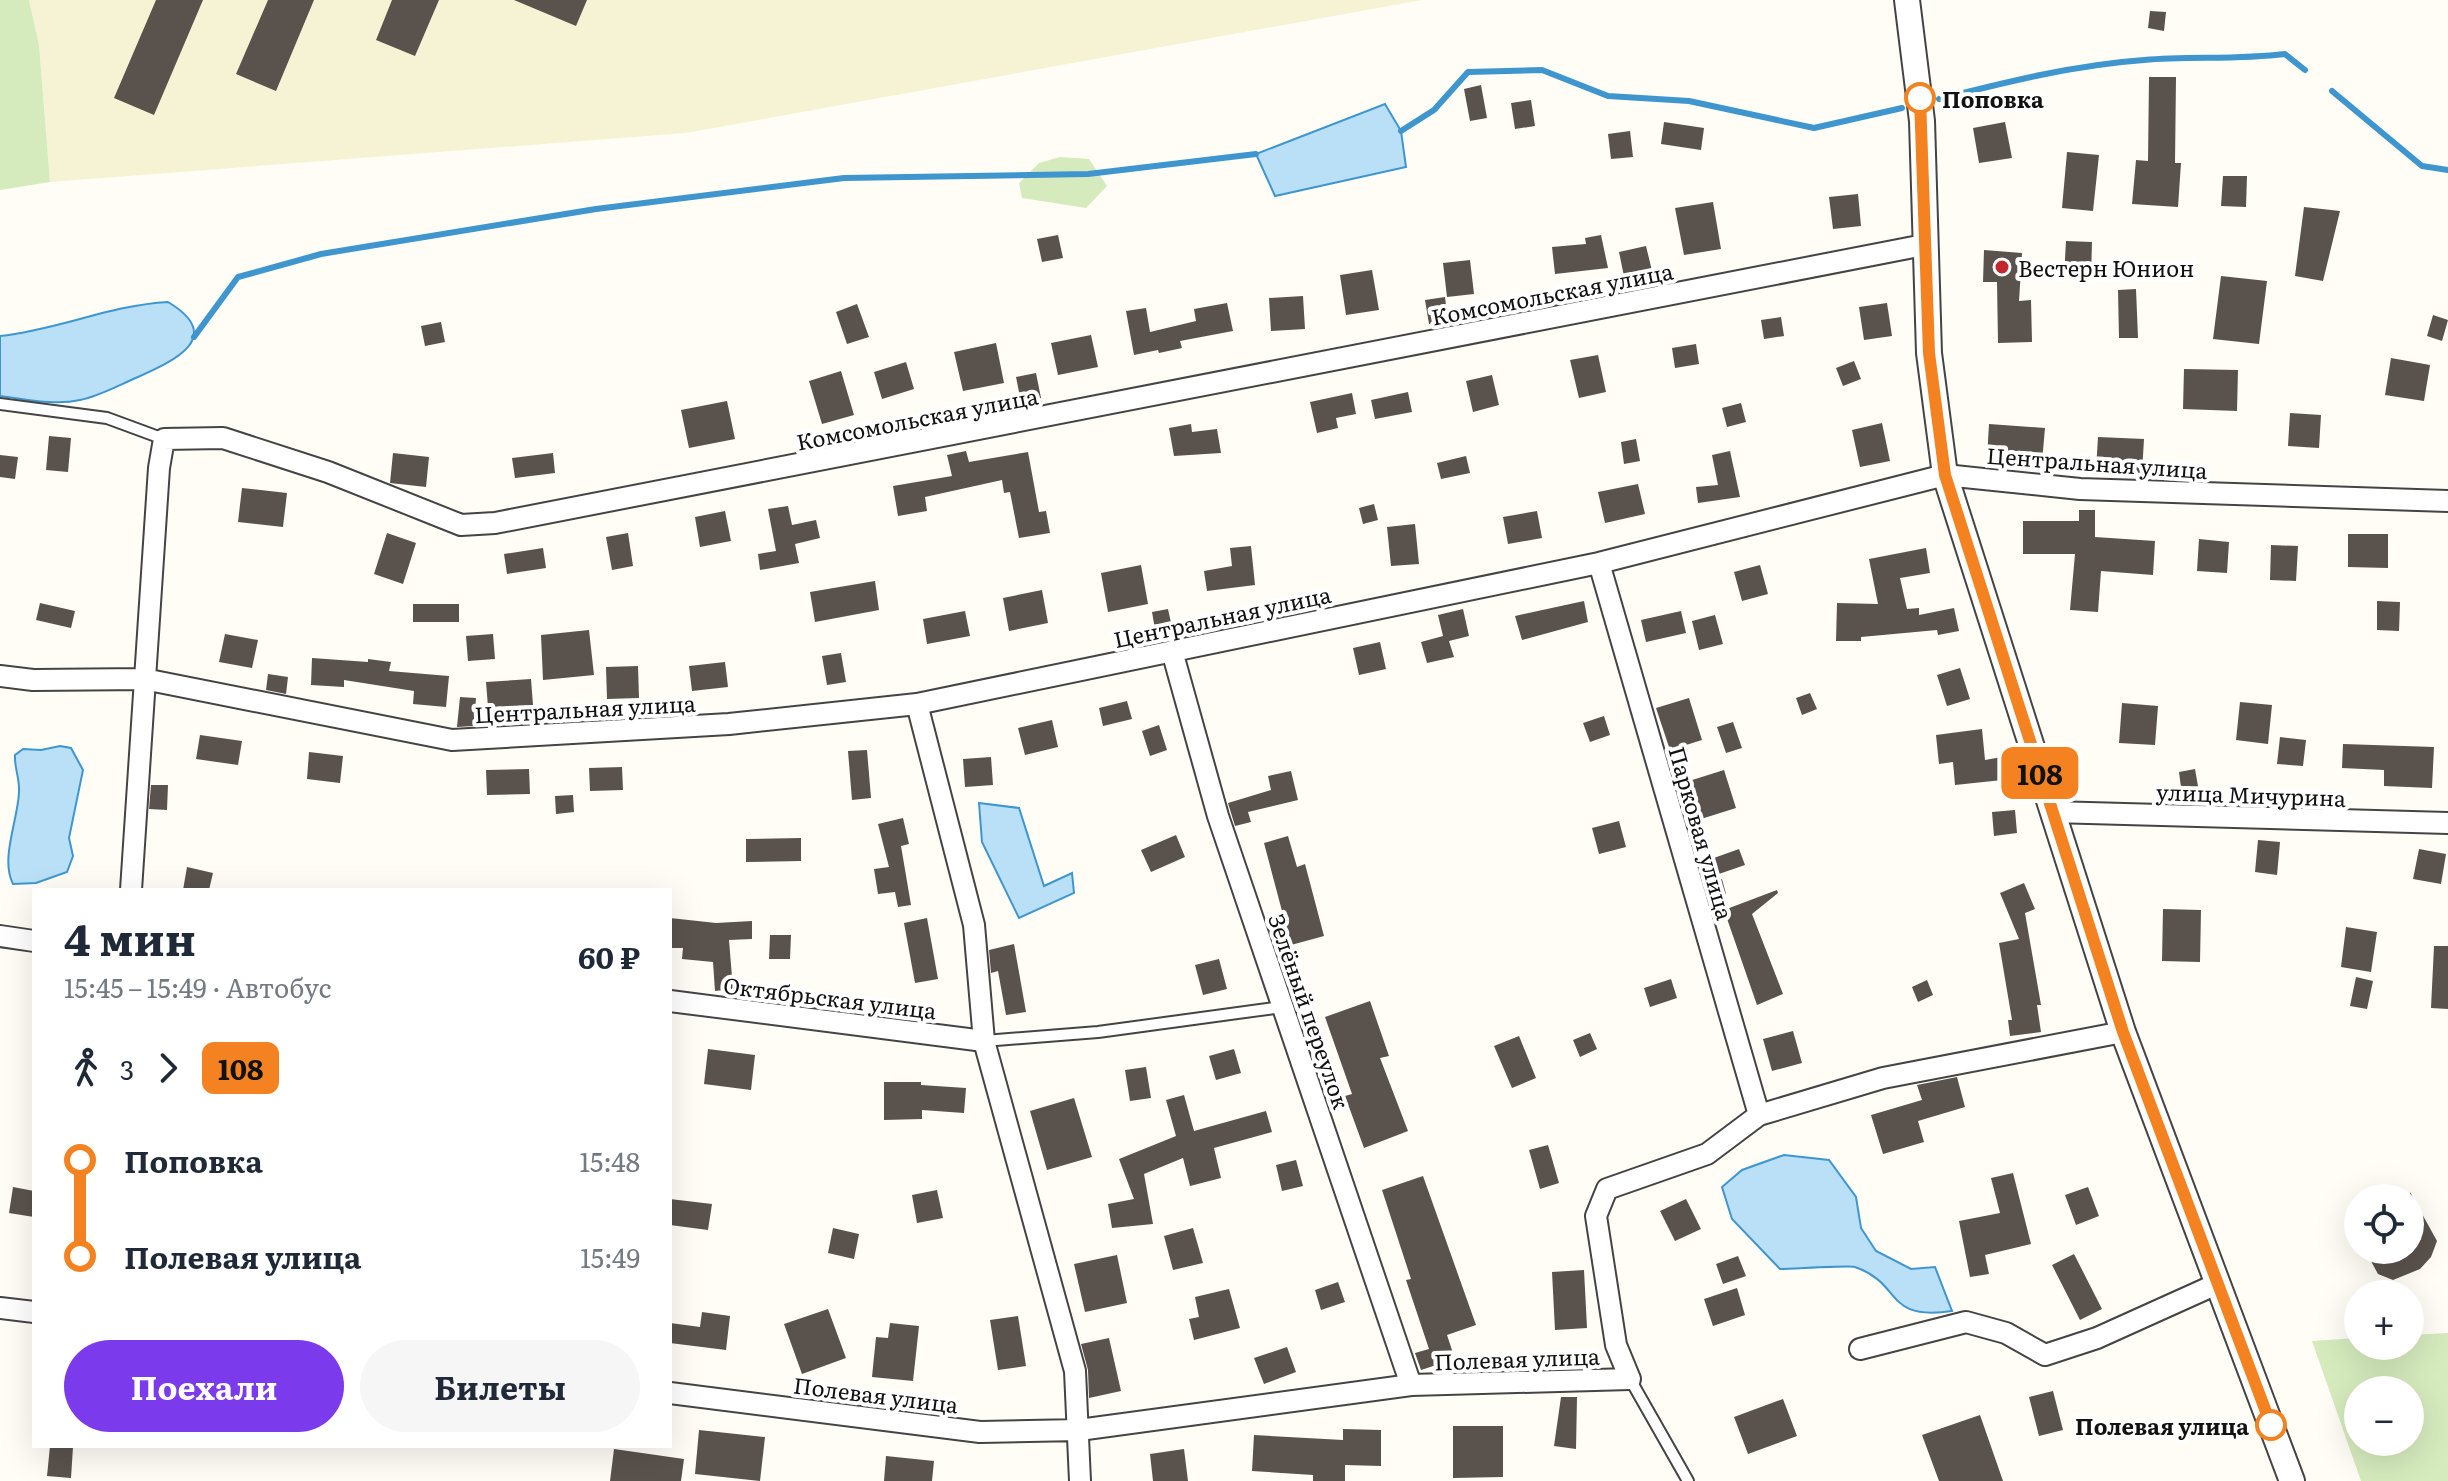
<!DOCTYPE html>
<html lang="ru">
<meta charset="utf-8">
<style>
body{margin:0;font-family:Literata,serif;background:#f6f6f7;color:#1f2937;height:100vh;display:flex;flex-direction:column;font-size:30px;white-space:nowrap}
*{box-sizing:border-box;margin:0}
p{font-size:26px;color:#747a83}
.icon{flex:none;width:44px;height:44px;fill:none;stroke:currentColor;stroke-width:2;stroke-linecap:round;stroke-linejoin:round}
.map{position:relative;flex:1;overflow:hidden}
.details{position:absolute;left:32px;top:888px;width:640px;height:560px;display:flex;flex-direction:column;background:#fff;border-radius:0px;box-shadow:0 8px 32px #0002}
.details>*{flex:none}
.badge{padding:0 16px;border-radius:12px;font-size:28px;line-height:52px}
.tools{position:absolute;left:2344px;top:1184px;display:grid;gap:16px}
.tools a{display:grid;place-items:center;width:80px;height:80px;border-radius:50%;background:#fff;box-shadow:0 8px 32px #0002;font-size:40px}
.map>.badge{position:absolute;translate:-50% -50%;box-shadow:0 0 0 4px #fff}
.legs{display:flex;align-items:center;gap:12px;height:88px;padding:0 32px;font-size:26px}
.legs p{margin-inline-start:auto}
.overview{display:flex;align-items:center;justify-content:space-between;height:136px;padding:0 32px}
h1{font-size:44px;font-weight:700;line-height:60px}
.primary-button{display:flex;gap:16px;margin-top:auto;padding:16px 32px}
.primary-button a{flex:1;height:92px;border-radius:48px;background:#7c3aed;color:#fff;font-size:32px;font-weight:700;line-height:92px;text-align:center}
.primary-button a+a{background:#f6f6f7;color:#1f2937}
ul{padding:0 32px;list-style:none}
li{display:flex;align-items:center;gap:28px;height:96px;font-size:30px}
li i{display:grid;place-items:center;width:12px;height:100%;margin:0 10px;background:currentColor}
li i::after{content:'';width:20px;height:20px;margin:-10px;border:6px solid;border-radius:50%;background:#fff}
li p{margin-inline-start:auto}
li:first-child i{background:linear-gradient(#0000 50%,currentColor 0)}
li:last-child i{background:linear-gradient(currentColor 50%,#0000 0)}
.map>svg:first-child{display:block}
.farmland{fill:#f6f3d4}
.green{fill:#d5ebbd;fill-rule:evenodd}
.water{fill:#b9e0f7;stroke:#3f96cf;stroke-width:2}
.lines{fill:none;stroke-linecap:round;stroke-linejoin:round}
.stream{stroke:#3f96cf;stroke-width:6}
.building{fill:#5a524d}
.service-casing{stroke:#444;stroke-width:14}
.minor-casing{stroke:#444;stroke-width:24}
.tertiary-casing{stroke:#444;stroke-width:28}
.service{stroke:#fff;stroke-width:10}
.minor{stroke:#fff;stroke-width:20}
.tertiary{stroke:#fff;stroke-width:24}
.line-1-casing{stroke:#fff;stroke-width:18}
.line-1{stroke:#f58220;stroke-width:12}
.stop-1-dot{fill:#fff;stroke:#f58220;stroke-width:4}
.poi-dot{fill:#c4262e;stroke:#fff;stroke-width:3}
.labels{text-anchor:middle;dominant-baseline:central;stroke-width:8;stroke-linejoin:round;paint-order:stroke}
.stop-label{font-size:22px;font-weight:bold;fill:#111;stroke:#fff;text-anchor:start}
.poi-label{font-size:22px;fill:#111;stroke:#fff;text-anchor:start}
.street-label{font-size:22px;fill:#111;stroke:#fff}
</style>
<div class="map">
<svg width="2448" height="1481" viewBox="0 0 2448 1481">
<rect width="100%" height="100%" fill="#fffdf5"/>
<path class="farmland" d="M29,0h1393l-736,133 -636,49 -11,-137z"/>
<path class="green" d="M0,0h29l10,45 11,137 -50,8z
M1060,157l29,2 18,27 -21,22 -64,-10 -3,-15 20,-20z
M2448,1333v148h-87l-49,-140 46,-3v8h52v-11zM2358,1390h52v52h-52z"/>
<path class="water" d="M1385,104l16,27 5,36 -131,29 -19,-42z
M168,302c58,35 6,59 -30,75 -19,8 -38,19 -58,23 -26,6 -54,-1 -80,-4v-60c57,-6 111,-31 168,-34z
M60,746l11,2 12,22 -14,68 4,18 -6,16 -31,11 -23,1c-13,-25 5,-64 6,-92 1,-13 -5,-25 -4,-37l8,-6 18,1z
M979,803l40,5 25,78 28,-13 2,20 -55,25 -37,-76z
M1784,1155l45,5 27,37 5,31 15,23 35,18 24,-2 17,44c-69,10 -48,-27 -97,-44 -4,-2 -63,2 -75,2l-48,-50 -10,-32 20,-17z"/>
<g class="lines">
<path class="stream" d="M2332,91l90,75 26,4
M1939,99c67,-17 135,-34 205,-39 47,-4 93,0 141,-6l20,16
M1401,131l33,-21 34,-38 74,-2 66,26 81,5 125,27 88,-20
M194,337l44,-60 83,-23 275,-45 248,-31 244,-4 168,-20"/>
</g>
<path class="building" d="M156,0h47l-49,115 -40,-17z
M268,0h46l-38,91 -40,-17z
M392,0h47l-24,56 -39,-16z
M514,0h73l-11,26z
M2150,11l16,1 -2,19 -16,-3z
M2149,77h27l-1,86h6l-3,44 -46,-3 4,-44 12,1z
M1481,85l6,33 -17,3 -6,-32z
M1531,100l4,26 -20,3 -4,-26z
M1664,122l40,6 -3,22 -40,-6z
M2005,122l7,36 -33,5 -6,-35z
M1630,131l3,26 -22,2 -3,-25z
M2067,152l32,3 -6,56 -31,-3z
M2223,176h24l-1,31 -25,-1z
M1858,194l3,32 -28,3 -4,-32z
M1713,202l8,47 -37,6 -9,-47z
M2304,207l36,4 -17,70 -28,-5z
M1058,235l5,23 -21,4 -5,-23z
M1601,235l7,33 -53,6 -3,-27 34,-3 -1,-6z
M2066,241l26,1 -1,36 -27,-1z
M1646,246l7,29 -28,6 -6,-29z
M1984,250l38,3 -3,48 12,-1 1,42 -34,1 -1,-61h-14z
M1470,260l4,34 -27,3 -4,-34z
M1372,270l7,40 -33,5 -6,-40z
M2221,276l46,5 -8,63 -46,-5z
M2136,289l2,49h-19l-1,-48z
M1303,296l2,33 -34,2 -2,-33z
M1445,297l3,24 -19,3 -4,-24z
M1227,303l6,28 -53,10 2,7 -23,5 -1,-3 -24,5 -8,-44 20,-3 4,24 46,-11 -2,-12z
M1887,303l5,33 -28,4 -5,-33z
M857,304l12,33 -22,7 -11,-32z
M2433,315l15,5 -6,21 -15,-5z
M1781,317l3,19 -20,3 -3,-19z
M441,322l4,20 -20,4 -4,-20z
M1091,335l7,32 -40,8 -7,-32z
M996,343l8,40 -41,8 -9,-39z
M1696,344l3,20 -24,4 -3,-20z
M1598,355l8,37 -27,6 -9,-38z
M2391,358l39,7 -6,36 -39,-6z
M1854,361l7,18 -18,7 -7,-18z
M906,362l8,27 -32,10 -8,-27z
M2184,369l54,1 -1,41 -54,-2z
M841,371l13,44 -32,9 -13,-43z
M1036,373l5,25 -20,4 -5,-25z
M1492,375l7,30 -26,7 -7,-31z
M1408,392l4,20 -37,7 -4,-19z
M1352,393l4,21 -20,4 2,10 -21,5 -7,-31z
M727,401l8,38 -46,9 -8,-38z
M1741,403l5,19 -19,5 -5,-19z
M2290,413l31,2 -2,33 -31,-2z
M1882,423l8,38 -30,6 -8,-37z
M1191,424l1,8 25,-3 4,24 -47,3 -5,-28z
M1989,424l56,4 -3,34 -55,-4z
M49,436l22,2 -3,34 -22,-2z
M2098,437l46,2 -2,34 -46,-3z
M1636,439l4,22 -16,3 -3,-22z
M966,451l3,11 59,-10 11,60 7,-1 4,22 -31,5 -9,-46 -6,1 -2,-13 -77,17 2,14 -29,5 -5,-30 59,-10 -5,-21z
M1730,451l10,46 -42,6 -2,-16 22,-2 -6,-30z
M393,453l36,4 -3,30 -36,-4z
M553,453l2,20 -40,5 -3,-20z
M0,455l18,2 -3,22 -15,-2z
M1466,456l4,17 -29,6 -4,-16z
M1638,484l7,30 -40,9 -7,-31z
M242,488l45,5 -4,34 -45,-5z
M1374,504l4,16 -15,4 -4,-16z
M788,506l4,19 24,-5 4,18 -25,6 4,19 -39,7 -2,-16 18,-3 -8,-42z
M2079,510h16v27l60,4 -2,34 -52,-4 -3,41 -28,-2 5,-56h-52v-33h56z
M725,511l6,30 -31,6 -5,-30z
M1537,511l5,27 -34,6 -5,-27z
M1415,524l4,40 -28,2 -4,-39z
M387,533l29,10 -13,41 -29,-10z
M628,533l5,33 -21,4 -6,-33z
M2348,534h40v34l-40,-1z
M2199,539l30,3 -2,31 -30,-2z
M2271,545l27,1 -2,35 -26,-1z
M1251,546l4,39 -48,6 -3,-20 28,-5 -2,-18z
M543,548l3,20 -39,6 -3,-20z
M1926,548l4,25 -30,5 7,31 12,-1v7l35,-7 5,23 -21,4 -1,-5 -76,7v4h-25l1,-38 41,1 -9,-45z
M1141,565l7,39 -40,8 -7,-39z
M1760,565l8,29 -26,7 -8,-29z
M875,581l4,29 -64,12 -5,-30z
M1042,590l6,33 -39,8 -6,-33z
M1584,601l4,21 -66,18 -7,-24z
M2377,601l23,1 -1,29 -22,-1z
M40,603l35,8 -4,17 -35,-8z
M413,604h46v18h-46z
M1168,609l5,23 -17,3 -4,-23z
M1463,609l6,27 -20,5 5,16 -27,6 -6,-21 22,-6 -5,-21z
M965,611l5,25 -43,8 -4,-25z
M1681,611l5,22 -40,9 -5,-22z
M1715,615l8,29 -24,6 -7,-29z
M589,630l5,45 -51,5 -2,-45z
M225,634l33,6 -6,28 -33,-6z
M493,634l2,25 -27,2 -2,-25z
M1380,642l6,27 -27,6 -6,-27z
M841,653l5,29 -19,3 -5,-29z
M312,658l56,4v-3l23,3 -2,9 60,5 -3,31 -33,-3 1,-13 -70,-11v7l-33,-2z
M725,662l3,25 -36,4 -3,-25z
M638,666l1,32 -32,1 -1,-32z
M1960,668l10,31 -23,7 -10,-31z
M268,674l20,3 -2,17 -20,-4z
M531,679l2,26 -45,2 -2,-25z
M1810,693l7,16 -15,6 -6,-17z
M460,697l16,1 -2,28 -17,1z
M1689,698l13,42 -32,10 -14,-42z
M1127,701l5,18 -29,7 -4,-18z
M2240,702l32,3 -4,39 -32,-4z
M2122,703l36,3 -3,39 -36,-2z
M1604,716l6,19 -20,7 -7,-19z
M1052,720l6,27 -33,8 -7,-27z
M1733,722l9,26 -16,5 -9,-26z
M1159,725l8,25 -17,6 -8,-25z
M1982,729l3,31 22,-4 5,23 -57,6 -2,-23 -14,2 -3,-29z
M200,735l42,6 -4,24 -42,-6z
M2280,737l26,3 -3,26 -26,-2z
M2343,744l91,3 -2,41 -48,-2v-16l-42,-2z
M867,750l4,48 -19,2 -4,-49z
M309,752l34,4 -3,27 -33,-4z
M991,757l2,28 -28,2 -2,-28z
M622,767l1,23 -33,1 -1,-23z
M529,769l1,25 -43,1 -1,-25z
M2195,769l4,23 -17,3 -3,-23z
M1724,770l12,38 -35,11 -12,-38z
M1291,771l7,29 -50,12 3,10 -16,4 -7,-23 43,-13 -3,-14z
M151,785h17l-1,25 -18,-1z
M573,795l1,17 -18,2 -1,-18z
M2015,810l2,23 -23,3 -2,-24z
M903,818l6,26 -8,2 10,59 -13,2 -3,-15 -17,2 -4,-25 15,-2 -11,-43z
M1619,821l7,26 -27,7 -7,-26z
M1176,835l9,22 -34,15 -10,-22z
M1288,836l9,31 8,-3 19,72 -33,9 -27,-102z
M801,838v23l-55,1v-23z
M2258,840l22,2 -3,33 -22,-3z
M1739,849l6,16 -29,10 -5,-16z
M2419,849l27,5 -5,30 -28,-5z
M187,867l26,6 -4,17h-26z
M1722,879l4,15 -16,4 -5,-15z
M2024,883l11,26 -10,4 16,92h-4l4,27 -31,4 -2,-16h4l-13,-77 20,-4 -19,-46z
M1777,890l1,3 -26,21 31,80 -26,11 -33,-95z
M2163,909l38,1 -1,52 -38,-1z
M670,918l46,5 36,-2v18l-23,1 4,49 -18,2 -2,-29 -31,-3 1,-11h-13z
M927,918l11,61 -23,4 -11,-60z
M2346,927l31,5 -6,40 -30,-5z
M770,935h21l-1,24h-21z
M1014,944l12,68 -20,3 -8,-44 -7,2 -2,-23z
M2434,946h14v63l-17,-1z
M1219,959l8,30 -24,6 -8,-30z
M2356,977l17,4 -6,28 -17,-3z
M1671,979l6,19 -27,9 -6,-19z
M1927,980l6,15 -15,7 -6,-15z
M1370,1001l19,55 -9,2 28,73 -44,17 -19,-52 7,-2 -27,-77z
M1793,1031l9,32 -30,8 -9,-32z
M1590,1033l7,16 -17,8 -7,-17z
M1519,1036l17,42 -24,10 -18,-42z
M708,1049l47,6 -4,35 -47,-6z
M1234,1049l7,24 -25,7 -7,-24z
M1146,1067l5,31 -21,3 -5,-31z
M1957,1077l8,30 -47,14 6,21 -41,12 -12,-39 51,-15 -5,-15z
M884,1082h37v3l45,3 -2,25 -42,-3v9l-38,1z
M1184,1095l10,36 72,-20 6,21 -58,16 7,30 -31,8 -7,-28 -39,16 9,50 -41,4 -4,-24 26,-5 -15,-40 57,-23 -10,-36z
M1074,1098l18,59 -45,13 -17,-59z
M1548,1145l11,38 -19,6 -11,-39z
M1296,1160l7,26 -21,5 -6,-26z
M2013,1173l18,71 -46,11 4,19 -19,3 -11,-56 41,-8 -9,-35z
M1423,1176l53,149 -29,10 8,24 -34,11 -6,-17 14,-4 -23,-69 5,-1 -29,-89z
M13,1187l21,4v26l-25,-4z
M2088,1187l11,29 -23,9 -11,-30z
M937,1190l6,28 -26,5 -5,-28z
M2410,1192l27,49 -6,16 -11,12 -27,11 -15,-6 -13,-24h45z
M670,1199l42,5 -4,26 -38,-5z
M1686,1199l15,30 -26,12 -15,-30z
M833,1228l26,6 -5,25 -26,-6z
M1193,1228l10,35 -30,7 -9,-34z
M2074,1254l28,55 -22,11 -28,-55z
M1117,1255l10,48 -42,9 -11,-48z
M1738,1256l8,20 -23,8 -7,-20z
M1584,1270l3,58 -32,2 -3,-58z
M1338,1282l7,20 -24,8 -6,-20z
M1737,1288l8,27 -32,11 -9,-27z
M1229,1289l11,39 -46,12 -5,-21 10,-2 -4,-20z
M828,1309l18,49 -44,16 -18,-50z
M702,1312l28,4 -4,34 -56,-7v-20l30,4z
M1018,1316l8,50 -28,4 -8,-50z
M890,1323l29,3 -6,55 -41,-4 4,-40 12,1z
M1109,1338l12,53 -32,7 -1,-28 -7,-26z
M1287,1347l9,25 -32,12 -10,-26z
M2053,1391l10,39 -24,6 -10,-39z
M1561,1397h16l-1,52 -22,-3z
M1783,1399l14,37 -49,18 -14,-37z
M1980,1415l23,66h-64l-17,-46z
M1453,1426h50v51l-50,1z
M1343,1429l38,1v36l-36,-1v16h-32v-6l-61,-4 2,-36 89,5z
M699,1430l66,7 -5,44 -65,-7z
M50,1446l23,1 -2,31 -24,-2z
M614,1449l70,10 -3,22h-71z
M1184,1449l4,32h-35l-3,-27z
M886,1456l48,5 -2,20h-48z"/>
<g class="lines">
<defs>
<path id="service" d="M0,404l107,14 57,21
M984,1041l114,-9 184,-25
M1630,1379l58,102"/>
<path id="minor" d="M1599,563l160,552
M1172,651l46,165 193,569
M0,676l33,4 111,-1 308,61 277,-16 188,-20 682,-141 346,-88 135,14 368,12
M917,704l57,221 10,116 91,330 5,110
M2052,812l396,11
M131,890l28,-422 5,-29 59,-1 105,34 133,53 34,-2 1429,-278
M0,936l34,5
M670,1001l314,40
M0,1308l34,4
M1860,1349l106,-27 40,11 39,22 52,-17 122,-55
M670,1393l310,39 99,-2 332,-45 219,-6 -14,-34 -20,-129 11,-27 100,-35 52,-39 124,-37 240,-46"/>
<path id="tertiary" d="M1907,0l15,121 7,232 16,122 178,557 169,449"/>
</defs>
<use href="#service" class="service-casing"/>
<use href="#minor" class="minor-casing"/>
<use href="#tertiary" class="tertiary-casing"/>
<use href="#service" class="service"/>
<use href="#minor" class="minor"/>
<use href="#tertiary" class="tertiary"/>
</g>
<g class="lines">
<defs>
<path id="line-1" d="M1920,98l9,255 16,122 178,557 148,393"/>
</defs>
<use href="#line-1" class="line-1-casing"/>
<use href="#line-1" class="line-1"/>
</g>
<g class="stop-1-dot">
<circle cx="1920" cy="98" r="14"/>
<circle cx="2271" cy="1425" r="14"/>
</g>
<circle class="poi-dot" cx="2002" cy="267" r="8"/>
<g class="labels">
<g class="stop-label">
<text x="1942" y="98">Поповка</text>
<text x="2249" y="1425" text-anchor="end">Полевая улица</text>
</g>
<g class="poi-label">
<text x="2018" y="267">Вестерн Юнион</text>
</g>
<g class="street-label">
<text transform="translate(1552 293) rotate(-11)">Комсомольская улица</text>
<text transform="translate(917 418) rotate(-11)">Комсомольская улица</text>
<text transform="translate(2097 462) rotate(4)">Центральная улица</text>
<text transform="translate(1222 616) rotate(-12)">Центральная улица</text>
<text transform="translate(585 708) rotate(-3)">Центральная улица</text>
<text transform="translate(2251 794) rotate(2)">улица Мичурина</text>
<text transform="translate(1702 833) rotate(74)">Парковая улица</text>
<text transform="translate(830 997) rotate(7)">Октябрьская улица</text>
<text transform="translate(1310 1011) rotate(71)">Зелёный переулок</text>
<text transform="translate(1517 1358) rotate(-2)">Полевая улица</text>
<text transform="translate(876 1394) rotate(7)">Полевая улица</text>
</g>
</g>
</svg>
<div class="tools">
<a><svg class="icon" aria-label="locate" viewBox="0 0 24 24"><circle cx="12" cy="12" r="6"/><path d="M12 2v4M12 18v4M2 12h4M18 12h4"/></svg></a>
<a>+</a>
<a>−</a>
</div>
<b class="badge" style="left:2040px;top:773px;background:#f58220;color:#111">108</b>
<section class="details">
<div class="overview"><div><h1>4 мин</h1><p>15:45 – 15:49 · Автобус</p></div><b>60 ₽</b></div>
<div class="legs"><svg class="icon" aria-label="walk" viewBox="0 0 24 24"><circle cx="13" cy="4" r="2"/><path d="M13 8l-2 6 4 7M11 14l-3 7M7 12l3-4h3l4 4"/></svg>3<svg class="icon" aria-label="forward" viewBox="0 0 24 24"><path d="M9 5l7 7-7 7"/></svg><b class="badge" style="background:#f58220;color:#111">108</b></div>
<ul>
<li><i style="color:#f58220"></i><b>Поповка</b><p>15:48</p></li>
<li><i style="color:#f58220"></i><b>Полевая улица</b><p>15:49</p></li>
</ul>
<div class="primary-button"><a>Поехали</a><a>Билеты</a></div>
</section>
</div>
